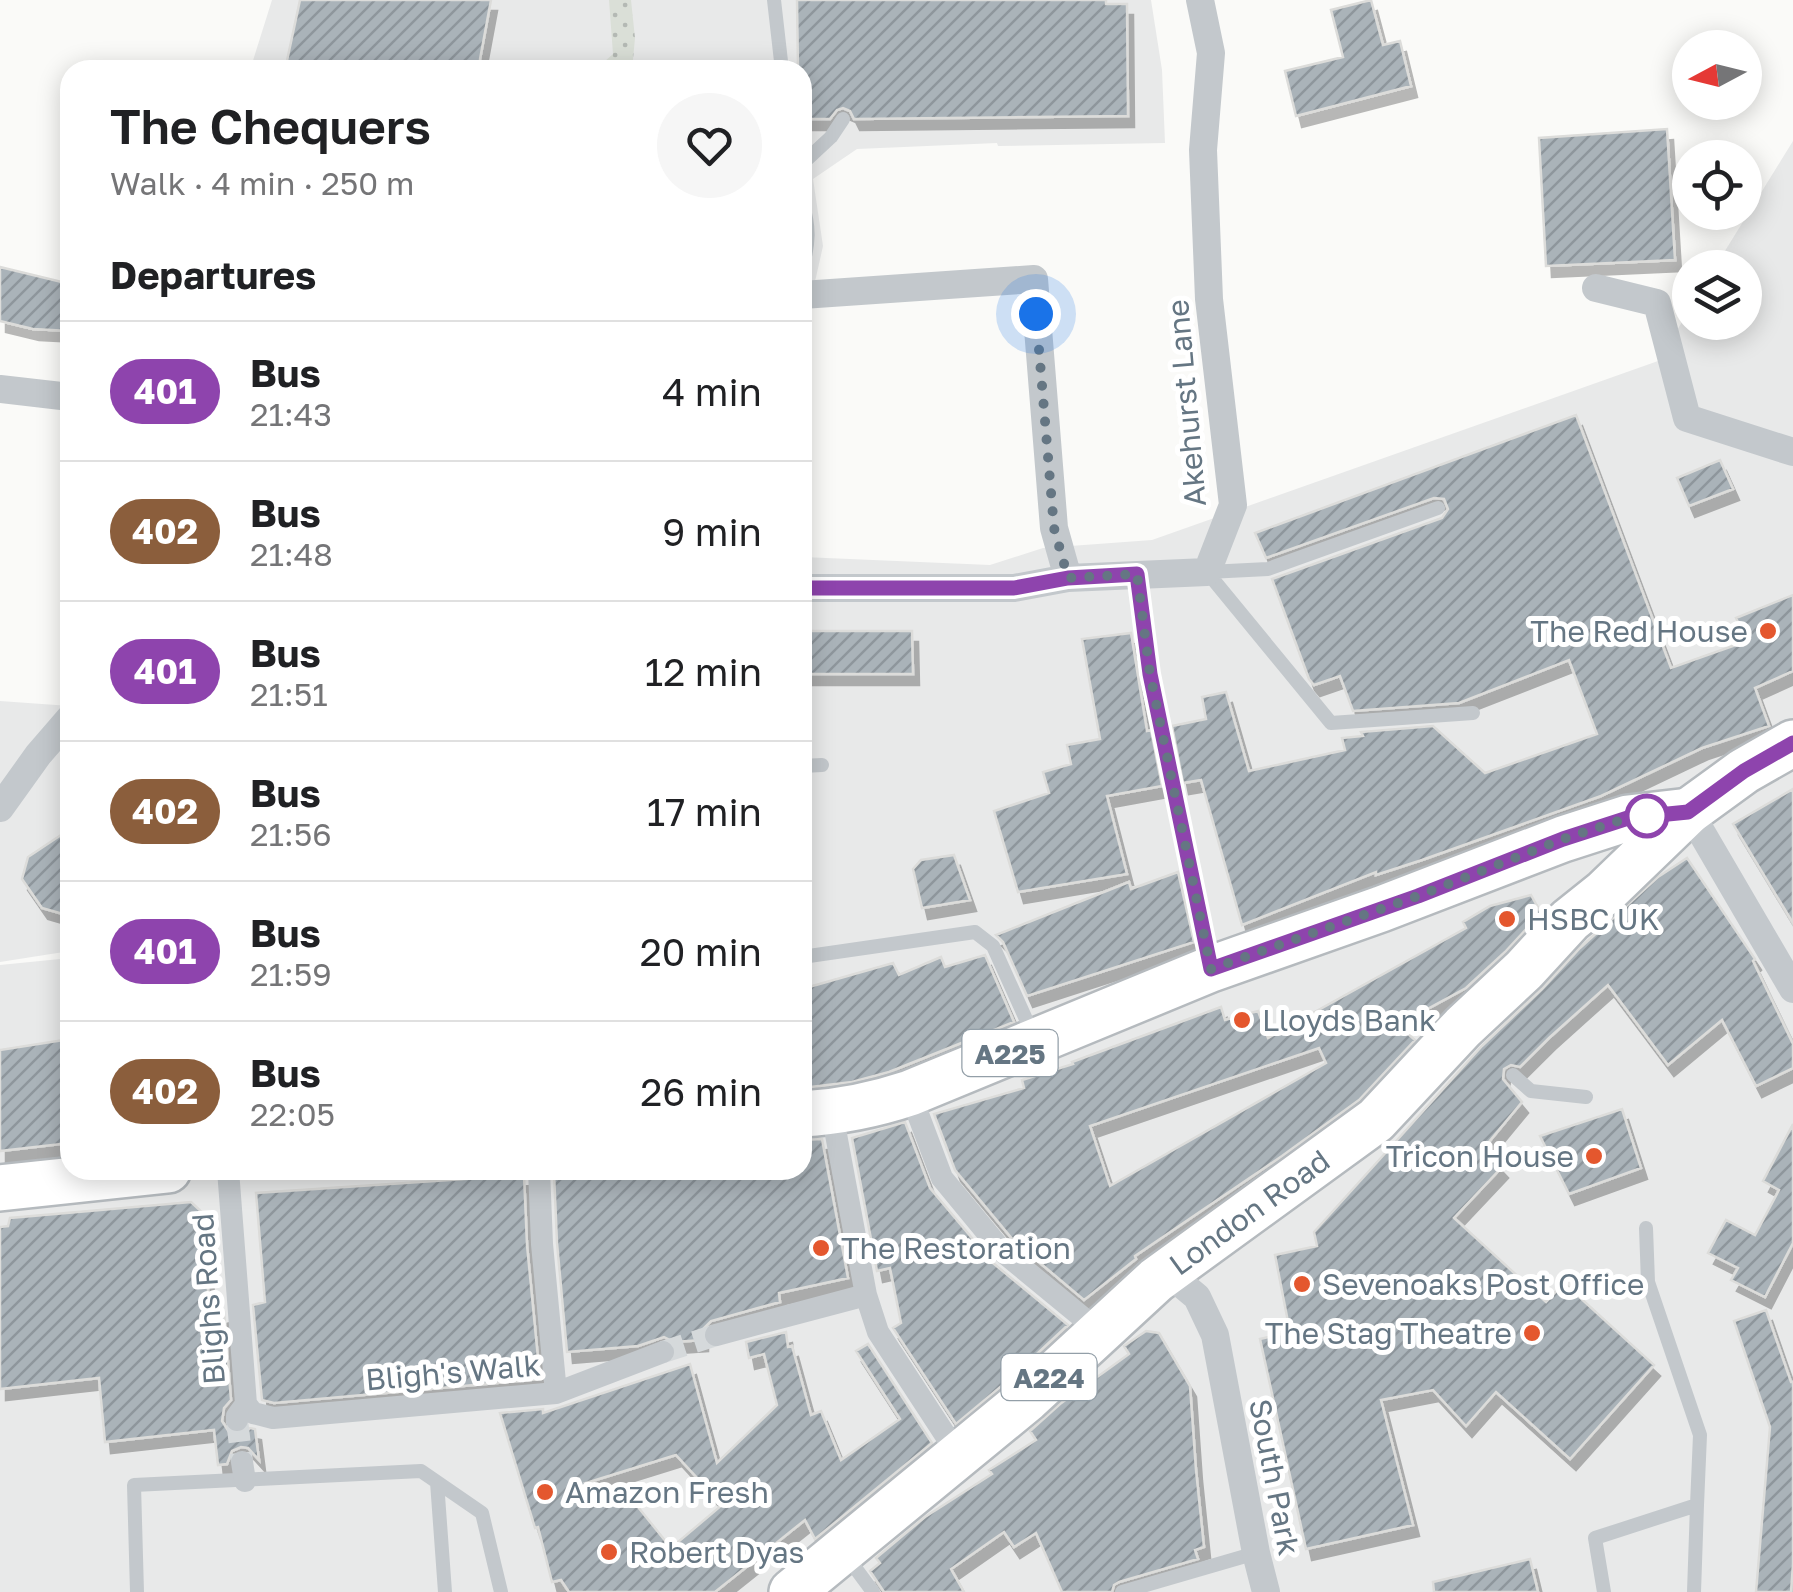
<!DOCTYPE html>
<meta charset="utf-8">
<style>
body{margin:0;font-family:"Golos Text",sans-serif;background:#f6f6f6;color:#202124;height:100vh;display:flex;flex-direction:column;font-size:38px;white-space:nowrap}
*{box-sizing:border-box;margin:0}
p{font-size:32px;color:#757577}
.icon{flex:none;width:55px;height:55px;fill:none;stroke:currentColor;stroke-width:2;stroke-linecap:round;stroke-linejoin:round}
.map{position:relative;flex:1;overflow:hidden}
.details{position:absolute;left:60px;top:60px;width:752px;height:1120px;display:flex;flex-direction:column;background:#fff;border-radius:30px;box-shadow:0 5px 25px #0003}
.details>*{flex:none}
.badge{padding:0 20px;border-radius:32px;font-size:35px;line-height:65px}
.needle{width:65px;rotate:263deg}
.tools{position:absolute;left:1672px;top:30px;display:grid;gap:20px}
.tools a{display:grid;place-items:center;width:90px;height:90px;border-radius:50%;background:#fff;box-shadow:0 5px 25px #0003;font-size:50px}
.you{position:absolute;width:50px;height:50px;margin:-25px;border:8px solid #fff;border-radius:50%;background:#1a73e8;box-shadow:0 0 0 15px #1a73e833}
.map>.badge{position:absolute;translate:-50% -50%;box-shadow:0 0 0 5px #fff}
h2{padding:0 50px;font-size:38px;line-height:90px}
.round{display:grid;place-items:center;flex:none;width:105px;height:105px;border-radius:52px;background:#f6f6f6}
.headline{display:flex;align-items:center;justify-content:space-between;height:170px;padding:0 50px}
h1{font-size:48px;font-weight:600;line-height:75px}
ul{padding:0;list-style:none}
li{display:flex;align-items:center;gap:30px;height:140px;padding:0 50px;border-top:2px solid #e0e0e0}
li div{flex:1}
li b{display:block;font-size:38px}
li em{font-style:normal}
li .badge{min-width:110px;font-weight:700;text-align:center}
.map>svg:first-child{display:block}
.built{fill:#e8e9e9}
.grass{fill:url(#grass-dots)}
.building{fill:url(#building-hatch);stroke:#dcdcda;stroke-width:2.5;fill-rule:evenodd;filter:url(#shadow)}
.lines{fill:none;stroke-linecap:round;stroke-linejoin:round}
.pedestrian-tunnel{stroke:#d5d9db;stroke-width:22;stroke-dasharray:22 11;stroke-linecap:butt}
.primary-casing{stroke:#b5babe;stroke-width:50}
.service{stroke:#c3c8cc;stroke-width:14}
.pedestrian{stroke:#c3c8cc;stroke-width:22}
.minor{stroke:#c3c8cc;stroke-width:28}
.primary{stroke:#fff;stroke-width:45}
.line-casing{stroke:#fff;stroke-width:22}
.line{stroke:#8e44ad;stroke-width:15}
.walk{stroke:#657683;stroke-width:10;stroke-dasharray:0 18}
.poi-dot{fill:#e4572e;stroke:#fff;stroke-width:4}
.stop-dot{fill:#fff;stroke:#8e44ad;stroke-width:5}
.labels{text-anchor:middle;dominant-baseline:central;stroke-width:10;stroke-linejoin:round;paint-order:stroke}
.shield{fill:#fff;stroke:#939fa8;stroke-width:2.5}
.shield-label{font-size:28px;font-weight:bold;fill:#657683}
.street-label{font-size:30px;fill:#657683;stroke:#fff}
.poi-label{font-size:30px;fill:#657683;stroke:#fff;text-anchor:start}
</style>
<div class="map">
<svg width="1793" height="1592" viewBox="0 0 1793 1592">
<defs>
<pattern id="grass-dots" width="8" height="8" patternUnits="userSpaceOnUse" patternTransform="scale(2.5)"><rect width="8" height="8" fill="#dadfd7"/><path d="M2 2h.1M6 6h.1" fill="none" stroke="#b4b9b4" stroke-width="1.8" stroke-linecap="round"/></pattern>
<pattern id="building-hatch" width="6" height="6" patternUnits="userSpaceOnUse" patternTransform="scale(2.5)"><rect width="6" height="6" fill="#aab3b9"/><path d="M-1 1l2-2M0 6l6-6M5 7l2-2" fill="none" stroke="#8e969c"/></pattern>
<filter id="shadow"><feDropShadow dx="6" dy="11" stdDeviation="0" flood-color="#0004"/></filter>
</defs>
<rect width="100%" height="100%" fill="#fafaf8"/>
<path class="built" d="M272,0h879l11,70 3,73 -167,3 -1,-3 -140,6 -44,30 10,67 -15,67 -5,11 -1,-254h-552z
M1793,141v1451h-1793v-627l70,-7v212h732l1,-613 187,8 53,-17 109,-8 506,-179 32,-52v13h55v-54l-30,-1z
M0,701l70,5v245l-70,11z"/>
<path class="grass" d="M609,0h22l4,38 -3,32h-37l18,-16z"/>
<path class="building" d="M300,0h191l-13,70h-193z
M797,0h309v4h21l1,112 -274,3 -4,-8 -7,-3 -6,2 -7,9h-28v-49h-4z
M1371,0l12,45 17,-4 11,45 -115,30 -11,-45 58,-14 -12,-47z
M1667,129l8,131 -129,6 -7,-128z
M0,267l70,17v47l-37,-2 -33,-8z
M1576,415l95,253 76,-27 -11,-23 57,-23v76l-38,17 14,38 -67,22 -101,48 -179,64 -46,15v-3l-134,53 -41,-145 -18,3 -11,-57 34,-7 -4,-22 24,-5 23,79 96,-21 -3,-12 21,-2 -2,-4 72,-6 52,47 112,-39 -28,-74 -110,43 -106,8 -13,-35 -26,9 -5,-6 -37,-100 170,-61 6,-9 -4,-10 -10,-1 -168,60 -11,-25z
M1720,460l13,29 -44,17 -12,-28z
M802,631h110l1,43h-111z
M1131,633l16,98 4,-1 11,56 -55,10 20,78 -109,18 -24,-81 55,-18 -6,-21 28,-8 -4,-19 33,-6 -18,-100z
M1793,789v134l-60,-99z
M70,829v87l-28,-8 -20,-29 6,-22z
M954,855l16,45 -48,8 -9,-39 8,-9z
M1687,858l68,101 -2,2 40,83v24l-37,18 -34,-66 -54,45 -60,-80 -59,53 -29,29 -9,-2 -7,4 -1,10 19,23 -38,46 18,19 -48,51 92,84 18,-19 90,82 -84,94 -74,-67 -30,34 -33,-36 -52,10 32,125 -107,24 -46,-210 30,-7 -15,-77 42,-9 -3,-14 168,-186 60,-57 38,-41 78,-71z
M1178,872l16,70 -167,54 -24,-54 -7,-7 133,-53 2,7z
M1531,895l10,18 -36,39 -39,36 -68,37 17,15 -56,60 -77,56 -147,100 1,3 -52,41 -70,-59 -59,-71 -21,-56 90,-26 -2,-8 51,-16 -1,-2 149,-55 4,13 33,-9 10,27 198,-110 -3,-6 27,-16zM1319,1048l7,15 -216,123 -20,-60z
M985,955l29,67 -125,50 -37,10 -50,6v-99l91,-26 6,12 42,-18 4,10z
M70,1039v104l-70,8v-101z
M1622,1109l19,59 -72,26 -29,-58z
M905,1122l25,66 63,75 75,62 -58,54 -54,45 -63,-96 8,-5 -11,-55 -13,3 -25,-133z
M1793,1124v119l-28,54 -34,-17 7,-12 -30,-15 18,-33 29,15 24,-45 -16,-9z
M822,1139l26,139 -69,15 1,9 -69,19 -9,9v10l-28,2 -10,-5 -26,9 -71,6 -10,-109 -3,-70 37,-3h211v-30z
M524,1175l3,70 13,134 -266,24 -12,-3 -9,-95 12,-3 -9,-109z
M191,1202l14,13 4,101 15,-4 7,88 -7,8 -2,13 7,11 7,3 8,-2 6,-5 5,1 4,31 -11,-12 -7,-1 -9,4 -5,13 -9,1 -4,-35 -109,12 -6,-64 -99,11v-162l8,-1 2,-8z
M1766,1310l25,72h2v182l-2,28h-35l14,-165 -36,-106z
M1146,1331l13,2 31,53 6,84 8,77 -9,3 3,9 -79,23 -5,3 -2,7h-50l-26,-59 -22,14 -10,-15 -53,37 13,23h-80l-14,-21 10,-8 -4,-5 49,-41 67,-43 -3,-4 47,-30 -6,-9 30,-27 69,-50 -5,-8z
M786,1332l2,15 4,-1 19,69 10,-4 20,49 59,-41 -44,-68 12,-7 64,99 -117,96 -10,-19 -90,72h-146l-8,-12 -9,2 -14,-55 -3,1 -35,-115 43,-4v4l147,-49 27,99 60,-58 -13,-51 -15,4 -3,-16zM676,1455l46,50 -51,43 -33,-41 -52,-24z
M1530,1559l8,33h-104l-1,-10z"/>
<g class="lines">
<path class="pedestrian-tunnel" d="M663,1352l53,-17
M237,1420l5,42"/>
<defs>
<g id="primary">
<path d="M802,1114c38,-2 72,-9 108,-21l301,-124 170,-60 182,-70 65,-21 61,-7"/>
<path d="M0,1188l168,-18"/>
<path id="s1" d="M792,1592l235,-193 129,-119 220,-160 87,-93 61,-57 46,-50 35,-28 84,-81 55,-40 49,-28"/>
</g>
</defs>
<use href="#primary" class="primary-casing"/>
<path class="service" d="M774,0l8,70
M802,164l29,-27 12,-18
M802,203c8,24 7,41 0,65
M1207,572l124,151 142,-10
M1208,572l60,-3 170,-61
M1137,573c18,132 44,261 73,391
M802,766l20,-1
M802,957l173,-25 18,14 41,91
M1513,1075l18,16 55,6
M1646,1228l2,54 52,153 -3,70
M437,1482l8,110
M845,1554l28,38
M137,1592l-3,-107 287,-14 61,42 19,79
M1122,1592l134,-39
M1604,1592l-9,-54 102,-33 -3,87"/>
<path class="pedestrian" d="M910,1093l32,85 61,74 96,79
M832,1113l34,182 12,37 81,124
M228,1170l18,234 -9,12v4
M539,1170l3,74 14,149
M716,1335l150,-40
M246,1404l7,9 20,5 283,-25 107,-41
M242,1462l3,19"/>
<path class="minor" d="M1596,288l61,15 30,115 106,34
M802,295l232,-16 20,249 14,50
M0,389l70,8
M802,588h212l54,-10 139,-6 26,-67 -24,-206 -6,-149 8,-97 -11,-53
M0,808l38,-53 32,-37
M1689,811l104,178
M1167,1272l30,25 18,38 41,218 10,39"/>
<use href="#primary" class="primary"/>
</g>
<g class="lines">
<defs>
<path id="line" d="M802,588h212l54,-10 69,-4 13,100 61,295 207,-73 145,-57 65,-21 60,-6 56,-41 49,-28"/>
</defs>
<use href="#line" class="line-casing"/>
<use href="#line" class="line"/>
<path class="walk" d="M1036,314l18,214 14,50 69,-4 13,100 61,295 207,-73 145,-57 65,-21 31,-2h-12"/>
</g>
<g class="poi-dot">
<circle cx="1768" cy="631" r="10"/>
<circle cx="1507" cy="919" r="10"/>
<circle cx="1242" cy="1020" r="10"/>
<circle cx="1594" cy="1156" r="10"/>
<circle cx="821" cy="1248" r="10"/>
<circle cx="1302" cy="1284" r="10"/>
<circle cx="1532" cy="1333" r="10"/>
<circle cx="545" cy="1492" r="10"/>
<circle cx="609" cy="1552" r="10"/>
</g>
<circle class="stop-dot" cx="1647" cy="816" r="20"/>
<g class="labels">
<g class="shield">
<rect x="962.5" y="1030" width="95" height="46" rx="8"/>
<rect x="1001.5" y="1354" width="95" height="46" rx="8"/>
</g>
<g class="shield-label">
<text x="1010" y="1053">A225</text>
<text x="1049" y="1377">A224</text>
</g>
<g class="street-label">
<text transform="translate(1186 403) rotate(-95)">Akehurst Lane</text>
<text stroke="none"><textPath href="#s1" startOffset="595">London Road</textPath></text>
<text transform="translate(208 1299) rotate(-94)">Blighs Road</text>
<text transform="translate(453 1372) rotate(-5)">Bligh's Walk</text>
<text transform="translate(1275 1477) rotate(79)">South Park</text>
</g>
<g class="poi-label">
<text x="1748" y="631" text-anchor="end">The Red House</text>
<text x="1527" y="919">HSBC UK</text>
<text x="1262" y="1020">Lloyds Bank</text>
<text x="1574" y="1156" text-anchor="end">Tricon House</text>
<text x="841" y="1248">The Restoration</text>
<text x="1322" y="1284">Sevenoaks Post Office</text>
<text x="1512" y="1333" text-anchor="end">The Stag Theatre</text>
<text x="565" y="1492">Amazon Fresh</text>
<text x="629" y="1552">Robert Dyas</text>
</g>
</g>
</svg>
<div class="tools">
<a><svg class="needle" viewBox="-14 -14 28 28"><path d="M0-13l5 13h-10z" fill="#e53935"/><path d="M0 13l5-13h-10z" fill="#757577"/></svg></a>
<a><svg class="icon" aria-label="locate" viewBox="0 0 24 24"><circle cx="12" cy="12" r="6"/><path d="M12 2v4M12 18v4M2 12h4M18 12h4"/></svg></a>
<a><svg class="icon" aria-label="layers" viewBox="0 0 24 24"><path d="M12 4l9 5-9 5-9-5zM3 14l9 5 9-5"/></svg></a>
</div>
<div class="you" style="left:1036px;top:314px"></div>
<section class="details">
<div class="headline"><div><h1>The Chequers</h1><p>Walk · 4 min · 250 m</p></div><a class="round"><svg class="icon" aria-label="heart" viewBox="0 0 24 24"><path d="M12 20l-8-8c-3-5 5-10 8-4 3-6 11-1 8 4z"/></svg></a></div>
<h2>Departures</h2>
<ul>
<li><span class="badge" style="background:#8e44ad;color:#fff">401</span><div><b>Bus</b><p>21:43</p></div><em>4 min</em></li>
<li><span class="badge" style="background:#8b5e3c;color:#fff">402</span><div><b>Bus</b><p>21:48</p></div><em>9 min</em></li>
<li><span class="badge" style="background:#8e44ad;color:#fff">401</span><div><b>Bus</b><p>21:51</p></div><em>12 min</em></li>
<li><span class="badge" style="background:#8b5e3c;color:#fff">402</span><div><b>Bus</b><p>21:56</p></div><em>17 min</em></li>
<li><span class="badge" style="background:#8e44ad;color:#fff">401</span><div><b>Bus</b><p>21:59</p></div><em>20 min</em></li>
<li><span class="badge" style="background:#8b5e3c;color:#fff">402</span><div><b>Bus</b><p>22:05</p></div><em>26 min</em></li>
</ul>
</section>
</div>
